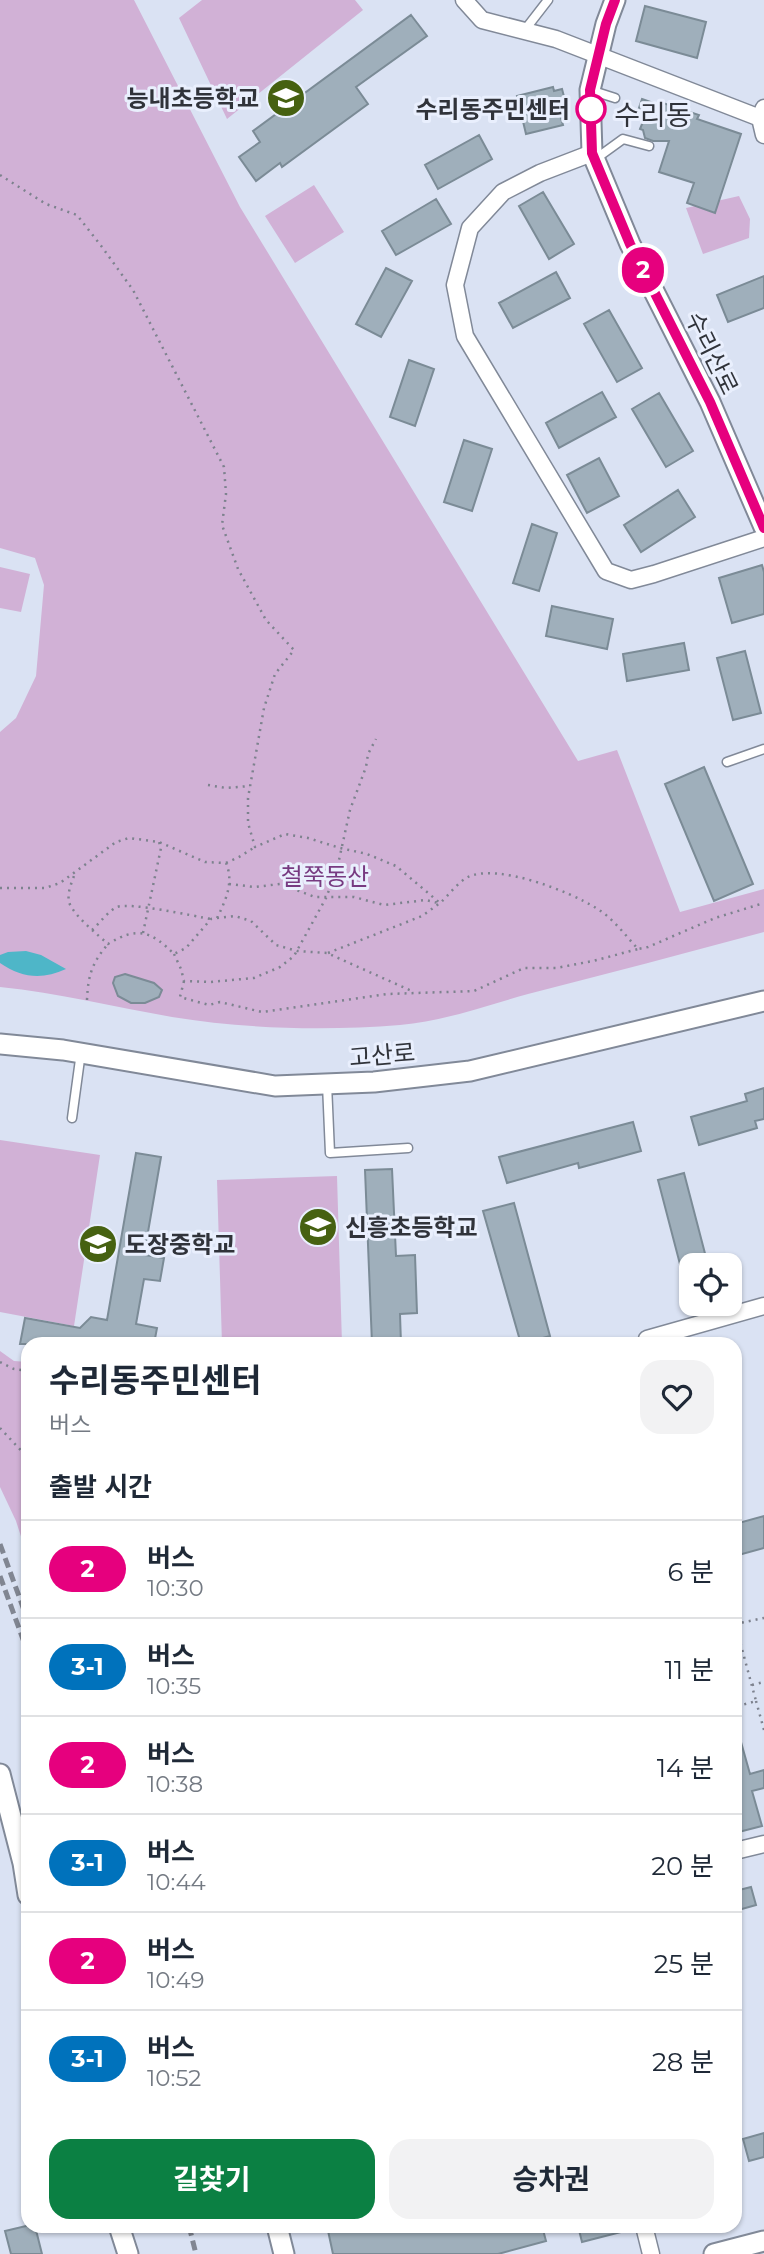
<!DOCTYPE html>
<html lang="ko">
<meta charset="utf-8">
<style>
body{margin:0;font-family:Montserrat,"Noto Sans KR",sans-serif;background:#f2f2f3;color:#1f2937;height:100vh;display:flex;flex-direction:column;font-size:26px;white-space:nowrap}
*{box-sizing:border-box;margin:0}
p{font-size:23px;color:#747a83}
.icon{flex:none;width:38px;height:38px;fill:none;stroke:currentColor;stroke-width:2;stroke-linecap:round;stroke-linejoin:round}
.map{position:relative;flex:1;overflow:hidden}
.side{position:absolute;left:21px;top:1337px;width:721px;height:896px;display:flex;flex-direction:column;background:#fff;border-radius:21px;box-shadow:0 2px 5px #0004}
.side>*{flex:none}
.badge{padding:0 14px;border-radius:23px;font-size:24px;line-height:46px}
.tools{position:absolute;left:679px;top:1253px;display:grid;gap:14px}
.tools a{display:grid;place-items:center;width:63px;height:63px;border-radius:14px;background:#fff;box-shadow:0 2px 5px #0004;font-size:35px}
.map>.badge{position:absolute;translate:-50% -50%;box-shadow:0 0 0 4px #fff}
h2{padding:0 28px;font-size:26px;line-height:63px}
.round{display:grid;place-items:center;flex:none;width:74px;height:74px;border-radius:21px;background:#f2f2f3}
.summary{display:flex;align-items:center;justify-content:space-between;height:119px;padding:0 28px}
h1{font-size:33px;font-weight:700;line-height:52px}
.primary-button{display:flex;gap:14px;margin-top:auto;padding:14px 28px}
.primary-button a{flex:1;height:80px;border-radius:21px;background:#0b8043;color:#fff;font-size:28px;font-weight:700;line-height:80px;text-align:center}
.primary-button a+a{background:#f2f2f3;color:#1f2937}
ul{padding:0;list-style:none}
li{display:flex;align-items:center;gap:21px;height:98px;padding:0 28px;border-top:2px solid #e0e1e3}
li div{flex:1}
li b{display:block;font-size:26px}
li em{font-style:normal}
li .badge{min-width:77px;font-weight:700;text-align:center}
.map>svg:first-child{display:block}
.green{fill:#d1b1d6}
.water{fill:#4eb6c8}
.building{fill:#9fafbb;stroke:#7b8b96;stroke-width:2}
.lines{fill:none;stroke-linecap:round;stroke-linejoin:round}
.service-casing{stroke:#818998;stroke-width:11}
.minor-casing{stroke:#818998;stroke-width:19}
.tertiary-casing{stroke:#818998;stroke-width:23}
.path{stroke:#7d828e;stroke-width:2.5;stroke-dasharray:2 5;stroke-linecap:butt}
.service{stroke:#fff;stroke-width:8}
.minor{stroke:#fff;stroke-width:16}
.tertiary{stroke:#fff;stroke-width:19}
.rail{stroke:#818692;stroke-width:5;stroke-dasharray:10 5;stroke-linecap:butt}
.line-casing{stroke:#fff;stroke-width:16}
.line{stroke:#e6007e;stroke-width:10}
.stop-dot{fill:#fff;stroke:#e6007e;stroke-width:3.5}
.labels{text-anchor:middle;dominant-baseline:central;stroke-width:6;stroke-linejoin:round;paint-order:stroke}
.poi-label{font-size:24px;font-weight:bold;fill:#30333a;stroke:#e9effd;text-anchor:start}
.stop-label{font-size:24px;font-weight:bold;fill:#30333a;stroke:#e9effd;text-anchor:end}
.street-label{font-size:24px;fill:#30333a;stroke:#e9effd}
.park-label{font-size:24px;fill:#773a81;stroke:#e9effd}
.quarter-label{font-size:28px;fill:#30333a;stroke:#e9effd}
</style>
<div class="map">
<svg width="764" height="2254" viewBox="0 0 764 2254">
<rect width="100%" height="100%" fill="#dae2f3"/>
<path class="green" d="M0,0h134l106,207 338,554 39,-11 63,162 84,-23v43c-79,21 -157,42 -236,62 -43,12 -84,27 -128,31 -75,6 -154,4 -228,-8 -57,-10 -114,-24 -172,-30v-255l16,-14 20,-42 8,-91 -9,-27 -35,-10z
M202,0h153l8,10 -136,109 -48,-101z
M314,185l30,47 -49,31 -30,-47z
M739,196l11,23 -1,19 -46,16 -17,-46z
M0,567l30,7 -9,38 -21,-4z
M0,1140l100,15 -26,171 -74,-14z
M337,1176l5,168h-120l-5,-164z
M0,1351l14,10 14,1v196l-12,-37 -16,-34z"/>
<path class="water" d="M26,951l15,4 25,14c-24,11 -44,9 -66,-6v-8l8,-3z"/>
<path class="building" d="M645,6l61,16 -9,36 -61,-17z
M411,15l16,21 -71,51 12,17 -86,63 -2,-4 -24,18 -17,-24 21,-15 -7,-11z
M553,87l1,4 8,-2 7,27 -8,2 2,7 -37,9 -9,-38z
M642,99l17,6 1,-3 39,13 -2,4 44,15 -26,79 -28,-10 7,-20 -35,-11 10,-31h-16l-8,-3 -2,-8 -3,-1 5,-12 -8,-3z
M479,135l13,24 -54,30 -13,-24z
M543,192l31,52 -25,15 -30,-53z
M436,199l15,25 -55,31 -14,-24z
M386,268l26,13 -31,56 -25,-13z
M556,272l14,26 -57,30 -14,-25z
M764,276v32l-36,14 -11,-27z
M609,310l33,58 -25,14 -33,-58z
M409,360l25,9 -19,57 -25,-9z
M602,392l14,25 -57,31 -13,-25z
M659,393l34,58 -27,16 -34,-58z
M464,440l28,9 -20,62 -28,-9z
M599,458l20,38 -32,17 -20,-38z
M678,490l17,27 -54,35 -17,-27z
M532,524l25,9 -18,58 -26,-8z
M762,565l2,7v42l-32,9 -13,-45z
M552,606l61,13 -6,30 -61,-13z
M684,643l5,27 -62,11 -4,-27z
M745,651l16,62 -28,7 -16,-62z
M704,767l49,117 -39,17 -49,-117z
M125,974l29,9 8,7 -3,7 -14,6h-14l-13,-7 -5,-13 2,-6z
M764,1088v31l-9,2 2,7 -58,17 -8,-28 56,-16 -2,-7z
M633,1122l8,29 -62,17 -1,-5 -71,20 -8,-26z
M136,1153l25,4 -17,98 20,3 -4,23 -16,-2 -8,45 21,4 -3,16h-134l5,-26 55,10 11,-11 16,3z
M392,1169l4,87 19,-1 2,58 -17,1 1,30h-29l-7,-174z
M684,1173l24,92h-17v25l-4,1 -29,-111z
M514,1203l36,133 -29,8 -38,-133z
M764,1516v32l-29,8v-32z
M735,1735h4l11,39 14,-4v18l-12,3 10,35 -27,7z
M751,1887l5,18 -21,6v-20z
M764,2133v24l-15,4 -6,-22z
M26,2226h9l7,28h-31l-6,-23z
M327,2226h215l4,15 -48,13h-165z
M578,2226h47v5l-43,11z"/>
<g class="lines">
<defs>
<path id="service" d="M524,31l24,-31
M590,90l25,8
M594,160l29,-21 26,7
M727,762l37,-13
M327,1084l3,69 78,-5
M72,1118l9,-66"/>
<path id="minor" d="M464,0l18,20 74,19 204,79
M764,108l-4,10 4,17
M592,153l-52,20 -37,19 -33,36 -15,57 10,51 141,235 25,9 23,-6 110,-36
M647,1339l117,-33
M735,1851l29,-7
M644,2226l7,28"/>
<path id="tertiary" d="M615,0l-9,24 -16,66 2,63 38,91 80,158 54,125
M0,1044l63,6 212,36 99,-4 96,-11 294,-70
M0,1774l23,89 5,32
M119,2226l9,28
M277,2226l7,28
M714,2254l50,-13"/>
</defs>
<use href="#service" class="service-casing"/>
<use href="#minor" class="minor-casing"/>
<use href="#tertiary" class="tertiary-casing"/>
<path class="path" d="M0,175l46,29 31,11 25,32 31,43 91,177 2,27 -4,31 16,44 28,51 28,30 -19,24 -11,34 -16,90v25l7,24 30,-13 23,4 32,10 27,6 29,12 44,37c8,-7 18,-21 28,-26 29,-14 101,14 128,31 17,10 29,27 42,41l10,-2 67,-29 49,-15
M208,785l18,3 24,-2
M226,863l13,-6 16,-10
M229,884l26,3 25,-3 35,13h39l30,8 42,-5 12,3
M0,888h45l15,-5 56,-41 13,-4 30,4 46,20 21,1c8,19 0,37 -9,55l-6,1 -25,29 -12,6c-23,-23 -37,-28 -66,-10 -10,-9 -35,-29 -39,-42 -2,-10 3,-20 6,-29
M217,918l18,-2 16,5 25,24 21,6 30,2 87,39
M92,930c8,-7 16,-19 25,-23 14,-5 76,9 94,12
M143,933l18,-85 -2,-6
M328,953l94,-37 18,-13
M174,954l7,15 3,12 26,1 44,-4 26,-11 14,-11 32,-58 11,-29 13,-59 16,-43 2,-13 8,-15
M184,981l-4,16 29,8 11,-3 42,10 125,-18 87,-3 50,-23h32l37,-7 45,-12
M87,1000c1,-25 5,-37 21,-56
M0,1362l14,7 14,2
M0,1428l28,30
M735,1623l21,78 -21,6
M735,1624l29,-6
M752,1685l12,-3
M756,1701l8,29"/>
<use href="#service" class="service"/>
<use href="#minor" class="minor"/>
<use href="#tertiary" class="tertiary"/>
<path class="rail" d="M0,1544l28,77
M0,1576l28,77
M189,2226l7,28"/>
</g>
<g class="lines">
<defs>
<path id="line" d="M615,0l-9,24 -16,66 2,63 38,91 80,158 54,126"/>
</defs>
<use href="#line" class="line-casing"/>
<use href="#line" class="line"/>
</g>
<defs>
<symbol id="school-disc" viewBox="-11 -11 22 22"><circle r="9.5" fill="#466111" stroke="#e9effd"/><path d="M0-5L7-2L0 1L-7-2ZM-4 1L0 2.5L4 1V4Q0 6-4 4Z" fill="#fff"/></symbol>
</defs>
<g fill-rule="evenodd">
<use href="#school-disc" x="264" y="76" width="44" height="44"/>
<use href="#school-disc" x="296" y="1205" width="44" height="44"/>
<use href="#school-disc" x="76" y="1222" width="44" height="44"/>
</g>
<circle class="stop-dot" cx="591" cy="109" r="14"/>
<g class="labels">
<g class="poi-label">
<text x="259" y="98" text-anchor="end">능내초등학교</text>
<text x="345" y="1227">신흥초등학교</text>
<text x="125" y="1244">도장중학교</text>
</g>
<g class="stop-label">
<text x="570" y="109">수리동주민센터</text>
</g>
<g class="street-label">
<text transform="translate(712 353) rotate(64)">수리산로</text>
<text transform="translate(382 1055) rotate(-5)">고산로</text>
</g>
<g class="park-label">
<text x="325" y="876">철쭉동산</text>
</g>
<g class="quarter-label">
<text x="653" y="115">수리동</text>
</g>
</g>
</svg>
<div class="tools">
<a><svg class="icon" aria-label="locate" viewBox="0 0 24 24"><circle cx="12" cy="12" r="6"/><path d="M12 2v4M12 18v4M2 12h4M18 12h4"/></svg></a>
</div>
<b class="badge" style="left:643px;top:270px;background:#e6007e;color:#fff">2</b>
<section class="side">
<div class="summary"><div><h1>수리동주민센터</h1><p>버스</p></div><a class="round"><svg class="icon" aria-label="heart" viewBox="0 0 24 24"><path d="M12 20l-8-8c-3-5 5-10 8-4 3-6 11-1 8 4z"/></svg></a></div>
<h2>출발 시간</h2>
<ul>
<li><span class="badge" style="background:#e6007e;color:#fff">2</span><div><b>버스</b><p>10:30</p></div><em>6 분</em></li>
<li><span class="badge" style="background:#0072bc;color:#fff">3-1</span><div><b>버스</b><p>10:35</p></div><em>11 분</em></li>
<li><span class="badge" style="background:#e6007e;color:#fff">2</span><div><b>버스</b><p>10:38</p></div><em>14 분</em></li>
<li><span class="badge" style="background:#0072bc;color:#fff">3-1</span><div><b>버스</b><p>10:44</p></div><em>20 분</em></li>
<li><span class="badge" style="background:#e6007e;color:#fff">2</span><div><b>버스</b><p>10:49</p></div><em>25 분</em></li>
<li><span class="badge" style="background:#0072bc;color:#fff">3-1</span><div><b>버스</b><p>10:52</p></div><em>28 분</em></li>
</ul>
<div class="primary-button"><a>길찾기</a><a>승차권</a></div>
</section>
</div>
